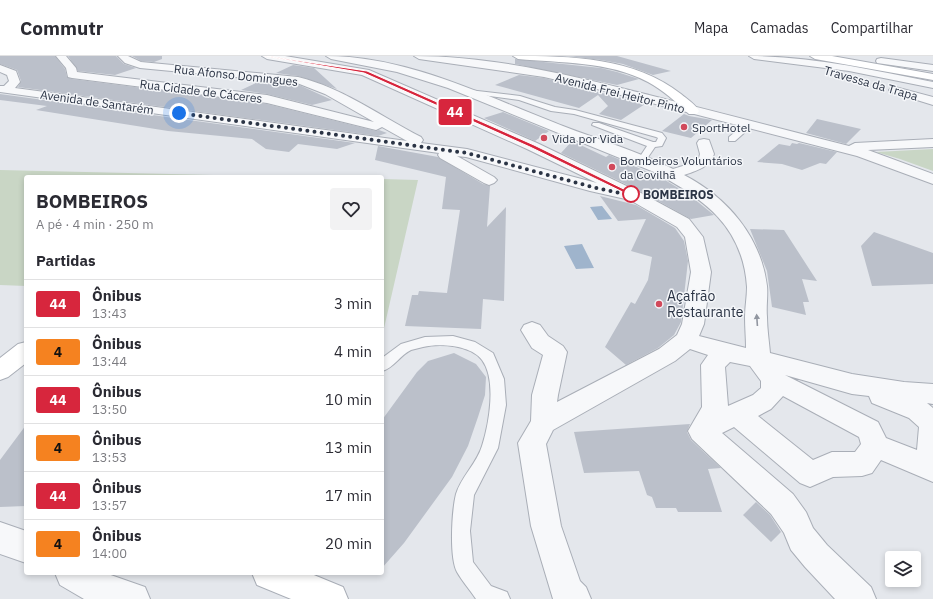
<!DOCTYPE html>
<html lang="pt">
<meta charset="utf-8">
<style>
body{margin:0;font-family:"IBM Plex Sans",sans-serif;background:#f2f2f3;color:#2b2b33;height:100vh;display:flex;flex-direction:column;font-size:15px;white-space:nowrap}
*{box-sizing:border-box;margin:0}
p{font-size:13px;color:#7c7c81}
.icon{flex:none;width:22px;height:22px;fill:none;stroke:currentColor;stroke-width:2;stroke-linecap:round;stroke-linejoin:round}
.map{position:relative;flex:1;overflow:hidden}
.side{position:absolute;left:24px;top:119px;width:360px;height:400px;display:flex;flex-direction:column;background:#fff;border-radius:4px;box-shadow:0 2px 6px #0003}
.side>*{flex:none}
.badge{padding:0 8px;border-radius:3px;font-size:14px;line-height:26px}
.fabs{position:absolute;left:885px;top:495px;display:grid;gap:8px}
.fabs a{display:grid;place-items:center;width:36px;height:36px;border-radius:4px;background:#fff;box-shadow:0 2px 6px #0003;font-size:20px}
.you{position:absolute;width:20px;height:20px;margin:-10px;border:3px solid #fff;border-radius:50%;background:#1a73e8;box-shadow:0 0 0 6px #1a73e833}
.map>.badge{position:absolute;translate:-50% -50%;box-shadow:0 0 0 2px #fff}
h2{padding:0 12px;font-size:15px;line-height:36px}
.round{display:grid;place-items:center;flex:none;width:42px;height:42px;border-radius:4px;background:#f2f2f3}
.summary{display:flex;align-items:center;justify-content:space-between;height:68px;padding:0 12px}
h1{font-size:19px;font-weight:700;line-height:30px}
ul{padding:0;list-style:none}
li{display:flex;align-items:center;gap:12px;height:48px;padding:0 12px;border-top:1px solid #e1e1e2}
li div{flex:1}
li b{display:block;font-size:15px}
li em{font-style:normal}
li .badge{min-width:44px;font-weight:700;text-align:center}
header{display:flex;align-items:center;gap:24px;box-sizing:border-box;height:56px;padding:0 20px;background:#fff;border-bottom:1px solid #e1e1e2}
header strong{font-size:19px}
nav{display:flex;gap:22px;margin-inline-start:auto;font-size:14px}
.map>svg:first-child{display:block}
.green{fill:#c9d6c5}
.water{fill:#9fb4cc}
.building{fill:#bbc0ca}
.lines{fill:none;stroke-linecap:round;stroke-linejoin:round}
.lane-casing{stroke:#a9aeb7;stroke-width:2}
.street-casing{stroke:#a9aeb7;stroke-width:2}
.secondary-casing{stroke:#a9aeb7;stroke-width:2}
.lane{fill:#f7f8fa;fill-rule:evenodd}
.street{fill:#f7f8fa;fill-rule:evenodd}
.secondary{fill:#fff;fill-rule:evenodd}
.oneway{fill:#9196a0}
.line{fill:#d7263d;stroke:#fff}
.walk{stroke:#2b3445;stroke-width:4;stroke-dasharray:0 7.2}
.poi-dot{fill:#d1495b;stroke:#f4f6f9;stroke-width:1.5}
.stop-dot{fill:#fff;stroke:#d7263d;stroke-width:2}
.labels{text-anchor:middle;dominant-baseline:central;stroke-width:3;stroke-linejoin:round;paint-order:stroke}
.far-street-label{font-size:12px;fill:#2b3445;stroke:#f4f6f9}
.far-poi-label{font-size:12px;fill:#2b3445;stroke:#f4f6f9;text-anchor:start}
.far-stop-label{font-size:12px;font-weight:bold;fill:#2b3445;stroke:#f4f6f9;text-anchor:start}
.poi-label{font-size:14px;fill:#2b3445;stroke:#f4f6f9;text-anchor:start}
</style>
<header>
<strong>Commutr</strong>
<nav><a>Mapa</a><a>Camadas</a><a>Compartilhar</a></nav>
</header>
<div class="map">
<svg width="933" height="543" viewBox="0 0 933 543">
<rect width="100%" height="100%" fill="#e4e7ec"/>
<path class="green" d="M933,93v22l-33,-12 -24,-7z
M0,114l305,7h-279v109l-26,-1z
M382,123l36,1 -36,157z"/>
<path class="water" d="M602,150l10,13 -14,1 -8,-13z
M582,188l12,24 -18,1 -12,-23z"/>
<path class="building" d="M0,0h55l10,13 2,8 5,2 195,25 109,27 3,-1 8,3 -9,3 -360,-49 3,-6 -4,-11 -17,-6z
M68,0h48l8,8 12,4 -21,7 -37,-4z
M132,0h30v3l-8,3 -13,-1z
M568,0h49l54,15 -18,4 -30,-11 -22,-4z
M515,3l86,9 16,4 22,7 -22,6 -102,-21z
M293,9l21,3 23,21 -39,-13 -22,-3z
M519,19l25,3 101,26 -24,16 -22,-6 9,-8 -10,-11 -19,13 -84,-23z
M260,25l37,3 35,16 -20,5 -45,-11 -26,-4z
M0,38l355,49 -18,6 -39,-5 -9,8 -23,-3 -14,-10 -84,-8 -132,-21 11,-4 -47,-6z
M503,56l46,19 -14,10 -51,-23z
M684,58l5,2 23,4 -21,18 -29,-7z
M817,63l44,10 -15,15 -40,-11z
M572,85l34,16 3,-2 23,10 33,15 23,14 26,21 -23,4 -49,-27 -81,-39z
M792,87l5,1 2,-1 38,9 -11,12 -6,-1 -18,7 -20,-6 -25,-2 22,-18 11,2z
M378,90l60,11 45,27 7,2 -3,41 19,-20 -2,94 -21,-2 -2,30 -76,-3 7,-31h6l1,-4 28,2 13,-83 -18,-1 4,-32 -71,-17z
M600,140l36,9 39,23 9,13 4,20 -7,61 -7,13 -16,13 -32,17 -21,-18 26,-45 4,2 13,-24 4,-23 -21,-6 15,-32 -28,2z
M750,173l34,1 33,51 -15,-2 7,23h-6l3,13 -34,-8 -5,-36z
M874,176l59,21v31l-61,2 -11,-40z
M454,297l22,11 10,13 -1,18 -7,22 -10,29 -16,31 -48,66 -22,25v-148l35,-48 11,-11z
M690,368l-3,8 4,8 30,28 -13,1 14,43h-44l-2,-4h-20l-4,-11 -5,-2 -8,-24 -55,2 -10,-41z
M26,369v81l-26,1v-47z
M756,446l14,13 11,17 -10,10 -28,-27z"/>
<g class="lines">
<defs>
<path id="lane" d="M469,34l51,6 35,11 20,3 87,23 4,5 -4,8 -7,1 -11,16 -3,1 -4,-3 10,-15 -55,-21 1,-2h6l54,19h3l2,-4 -2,-1 -82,-23 -23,-3 -32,-11 -52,-7 -1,-1z
M746,67h6l1,2 -18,16h-6v-4z
M453,280l22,6 18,11 11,26 2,26 -8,43 -24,47 -4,36 3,31 18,24 16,6 3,7h-34c-6,-9 -14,-18 -19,-27 -8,-15 -5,-62 -1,-78 5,-17 21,-31 26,-48 7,-22 15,-66 0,-86 -11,-15 -42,-17 -59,-13 -4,1 -8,2 -12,3 -11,5 -17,18 -29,21v-13l19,-14 24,-7z"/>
<path id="street" d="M56,0h10l10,12 1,4 190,23 107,27 -49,-28 -28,-11 -157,-15 -15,-5 -7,-7h10l13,6 157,15c45,11 82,39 123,60l2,3 -2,3 46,6 130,34 -70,-34 -165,-74 -95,-16 -5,-3h23l84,14 168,73 104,50 48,26 14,18 8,35 -7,52 -5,12 47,12c0,-10 -1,-20 -1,-31 0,-10 2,-20 2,-30 -4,-61 -44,-89 -93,-115l-206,-84 -51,-16 -66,-13 -5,-3c83,0 161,41 237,70 36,14 75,25 110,43l13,-4 13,-7 1,-4 -3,-11 2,-3 5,-1 5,1 5,14c-4,13 -18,17 -30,21 44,23 77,62 83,111 1,10 -1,20 0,31 0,12 2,24 3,36l82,21 52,8 29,2v20l-6,-1 6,5v74l-52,-22 -9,13 -10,3 -29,1 -23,10 -10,-4 -66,-56 -12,6 71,61 13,18 7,16 14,17 44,42 5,12h-41l-30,-32 -14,-17 -7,-17 -13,-19 -79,-75 -4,-8 14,-24 -1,-42 7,-10 -18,-6 -15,12 -122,69 -7,14 15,82 19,55 6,6 5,12h-38l-22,-73 -13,-83 13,-22 1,-26 11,-40 -11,-7 -11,-18 3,-5 8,-3 8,3 8,11 15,10 4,6 -9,43 -1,7 102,-53 18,-14 5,-11 9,-52 -6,-35 -8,-10 -47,-27 -40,-9 -124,-34 -9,-1 37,21 3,3 -3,3 -5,2 -5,-2 -44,-25 -2,-3 1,-2 -439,-61v-6h4l5,-5 -2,-6 -7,-3v-7l16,6 4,11 -5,6 392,53 -25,-14 -6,3 -109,-27 -195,-25 -4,-1 -2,-9zM730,306l20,4 11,15v7l-8,7 -25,11 -3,-39zM785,319l67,19 17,2 3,7 37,15 10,9 -2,23 -31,-12 -8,-16zM783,340l76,41 2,7 -6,8h-23l-19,8 -55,-44 13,-7z
M414,0c80,0 159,20 235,39 67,17 134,34 200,51l6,-3 78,-4v8l-65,3 65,24v10l-76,-28 -252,-65 -61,-14 -125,-18z
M749,0c62,0 123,14 184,26v6l-84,-17 -95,-12z
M881,2l52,7v6l-56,-8 -1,-2 1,-2z
M895,31l38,10v8l-42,-13 -2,-2 2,-2z
M0,466l26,9v32l-26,-9z
M55,517h50l40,14 5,12h-66l-24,-14z"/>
<path id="secondary" d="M513,0c58,0 121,1 168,38 6,5 14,10 18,17l-2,3h-8c-13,-12 -26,-24 -41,-32 -39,-21 -88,-19 -130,-23z
M810,0h22l101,18v6l-118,-21z
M26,286v21l-18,14 -8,3v-22l18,-14z
M252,517h57l34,14 5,12h-57l-34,-14z"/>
</defs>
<use href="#lane" class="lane-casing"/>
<use href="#street" class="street-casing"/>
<use href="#secondary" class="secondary-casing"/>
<use href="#lane" class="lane"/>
<use href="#street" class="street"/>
<use href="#secondary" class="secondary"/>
</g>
<defs><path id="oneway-solid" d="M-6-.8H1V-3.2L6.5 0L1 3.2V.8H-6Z"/></defs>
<use class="oneway" href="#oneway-solid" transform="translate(757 264) rotate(-94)"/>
<path class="line" d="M265,0h2l100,15 167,74 104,51 -5,1 -103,-50 -166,-74z"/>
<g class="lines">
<path class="walk" d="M179,57l288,40 129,35 39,8 -4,-2"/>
</g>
<g class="poi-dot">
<circle cx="684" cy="71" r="4"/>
<circle cx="544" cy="82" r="4"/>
<circle cx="612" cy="111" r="4"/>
<circle cx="659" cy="248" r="4"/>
</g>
<circle class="stop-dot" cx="631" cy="138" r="8"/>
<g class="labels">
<g class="far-street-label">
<text transform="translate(236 19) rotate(6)">Rua Afonso Domingues</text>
<text transform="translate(871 27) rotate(16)">Travessa da Trapa</text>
<text transform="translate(201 35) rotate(7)">Rua Cidade de Cáceres</text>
<text transform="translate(620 37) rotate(14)">Avenida Frei Heitor Pinto</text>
<text transform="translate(97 46) rotate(8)">Avenida de Santarém</text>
</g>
<g class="far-poi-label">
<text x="692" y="71">SportHotel</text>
<text x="552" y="82">Vida por Vida</text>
<text x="620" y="104">Bombeiros Voluntários<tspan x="620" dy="14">da Covilhã</tspan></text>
</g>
<g class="far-stop-label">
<text x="643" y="138">BOMBEIROS</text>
</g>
<g class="poi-label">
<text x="667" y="240">Açafrão<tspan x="667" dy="16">Restaurante</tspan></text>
</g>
</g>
</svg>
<div class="fabs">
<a><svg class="icon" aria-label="layers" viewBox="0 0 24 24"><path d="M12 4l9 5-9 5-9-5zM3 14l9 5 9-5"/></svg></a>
</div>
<div class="you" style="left:179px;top:57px"></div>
<b class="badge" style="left:455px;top:56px;background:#d7263d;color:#fff">44</b>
<section class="side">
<div class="summary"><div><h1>BOMBEIROS</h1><p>A pé · 4 min · 250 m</p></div><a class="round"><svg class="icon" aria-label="heart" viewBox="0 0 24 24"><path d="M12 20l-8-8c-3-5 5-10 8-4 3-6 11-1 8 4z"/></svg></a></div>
<h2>Partidas</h2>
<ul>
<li><span class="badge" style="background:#d7263d;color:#fff">44</span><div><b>Ônibus</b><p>13:43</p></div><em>3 min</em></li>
<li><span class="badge" style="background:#f58220;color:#111">4</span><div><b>Ônibus</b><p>13:44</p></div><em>4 min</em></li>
<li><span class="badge" style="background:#d7263d;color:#fff">44</span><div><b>Ônibus</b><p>13:50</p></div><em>10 min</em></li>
<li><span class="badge" style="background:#f58220;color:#111">4</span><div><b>Ônibus</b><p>13:53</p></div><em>13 min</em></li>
<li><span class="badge" style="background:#d7263d;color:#fff">44</span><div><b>Ônibus</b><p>13:57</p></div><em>17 min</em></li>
<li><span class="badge" style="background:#f58220;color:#111">4</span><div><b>Ônibus</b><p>14:00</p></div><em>20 min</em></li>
</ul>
</section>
</div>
